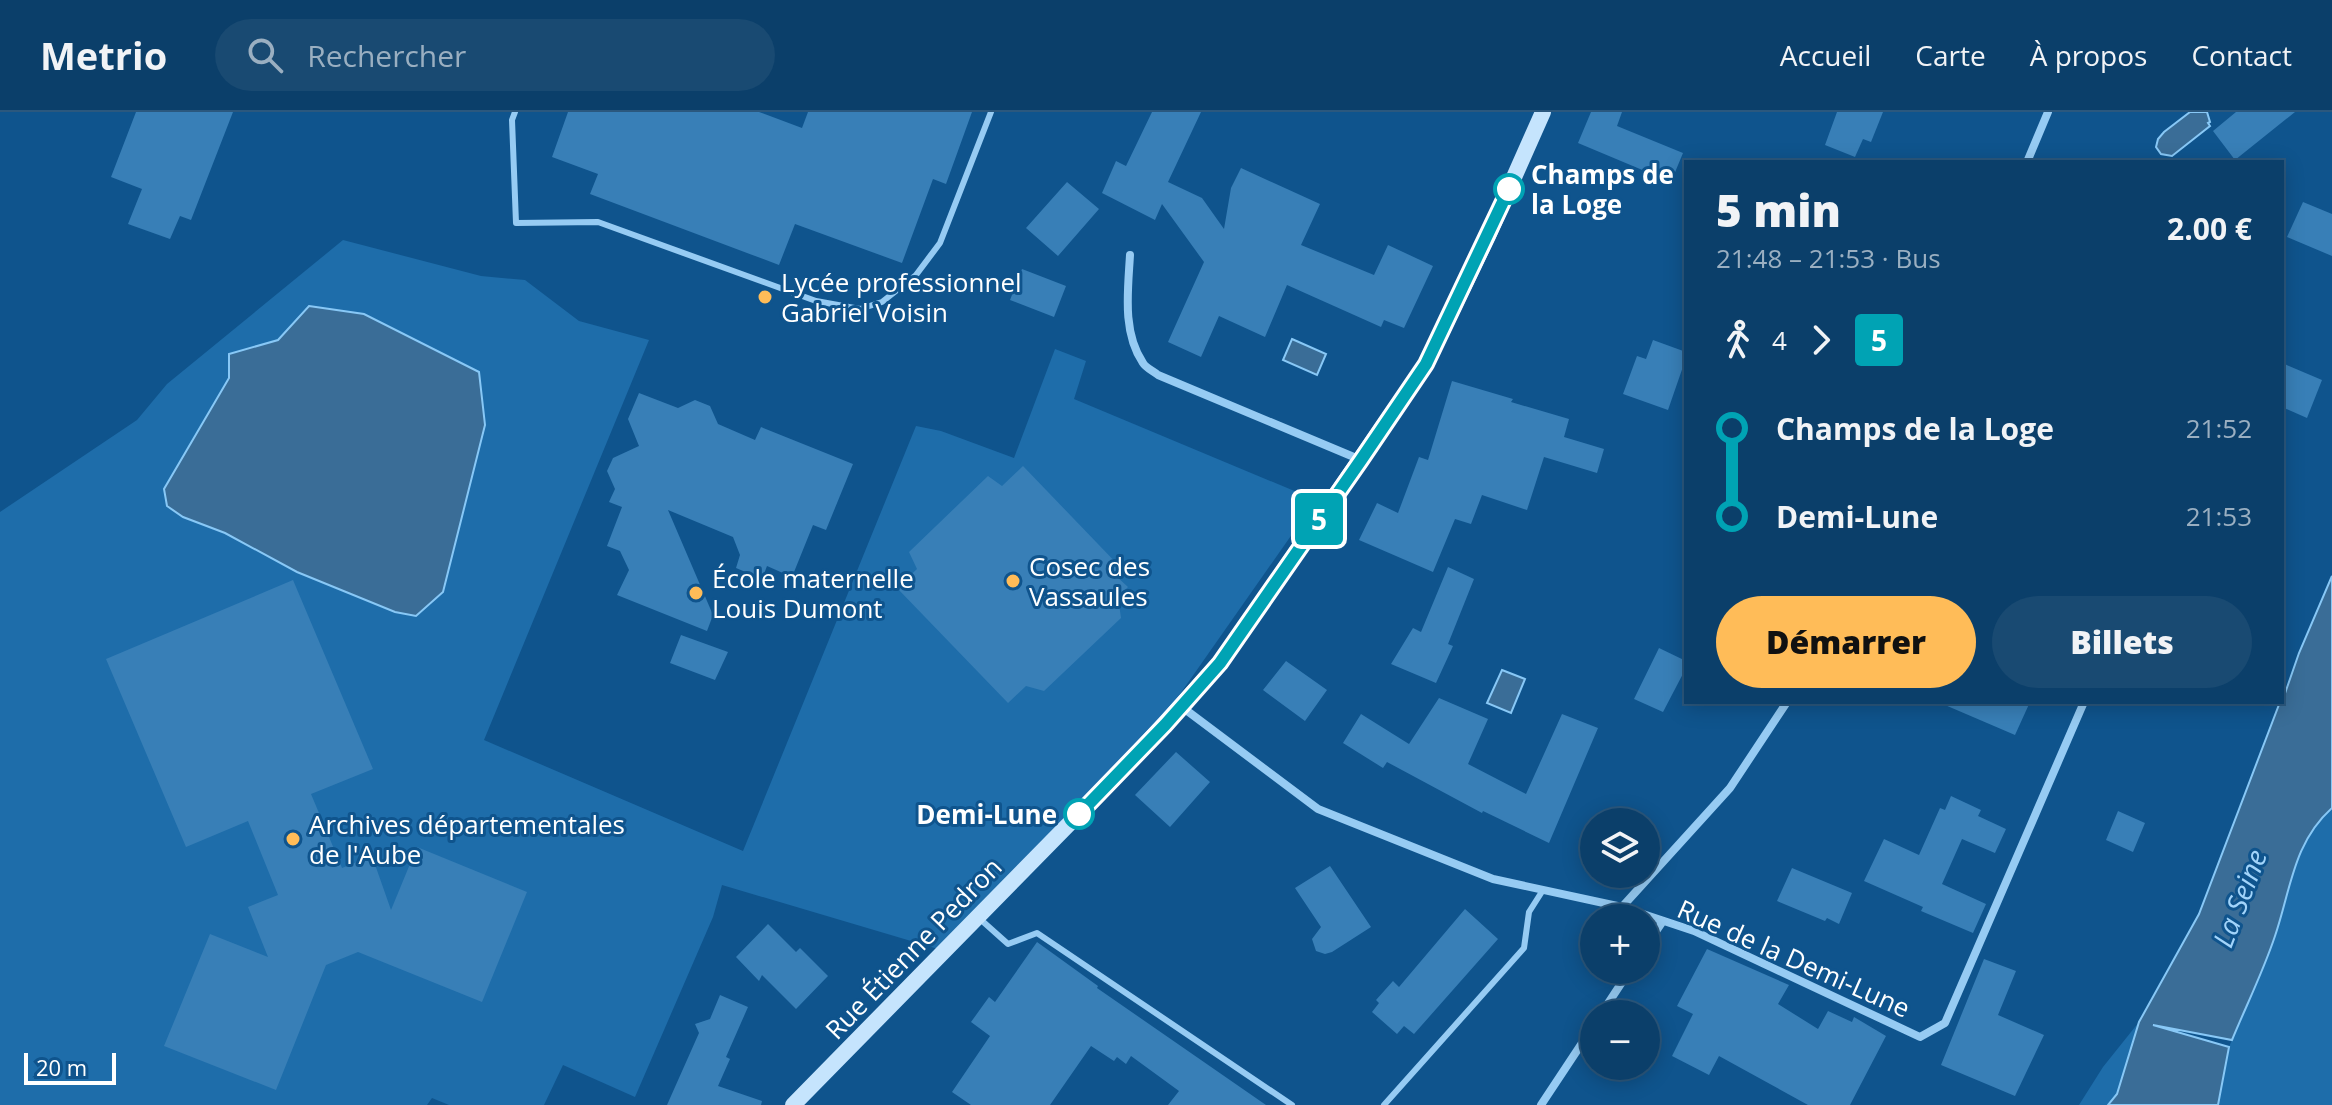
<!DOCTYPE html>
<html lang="fr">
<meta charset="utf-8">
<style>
body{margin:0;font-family:"Open Sans",sans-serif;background:#194a72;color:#f1f3f6;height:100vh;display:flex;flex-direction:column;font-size:30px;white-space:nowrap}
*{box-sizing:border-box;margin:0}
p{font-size:26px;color:#9aafc1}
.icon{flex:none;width:44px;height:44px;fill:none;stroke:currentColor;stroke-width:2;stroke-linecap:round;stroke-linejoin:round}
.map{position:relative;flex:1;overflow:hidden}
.side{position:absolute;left:1684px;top:48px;width:600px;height:544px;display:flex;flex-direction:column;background:#0b3f6a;border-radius:0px;box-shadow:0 4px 20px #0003,0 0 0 2px #2b587e}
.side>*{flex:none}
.badge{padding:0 16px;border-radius:6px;font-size:28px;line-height:52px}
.buttons{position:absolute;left:1580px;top:696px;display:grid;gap:16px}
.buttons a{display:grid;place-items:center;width:80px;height:80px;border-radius:50%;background:#0b3f6a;box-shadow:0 4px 20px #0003,0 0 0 2px #2b587e;font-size:40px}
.scale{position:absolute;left:24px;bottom:20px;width:92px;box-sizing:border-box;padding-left:8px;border:4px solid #fff;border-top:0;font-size:22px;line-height:28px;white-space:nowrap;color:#fff;-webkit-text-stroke:6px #0f548d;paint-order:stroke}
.map>.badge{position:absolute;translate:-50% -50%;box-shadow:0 0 0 4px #fff}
.legs{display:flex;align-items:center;gap:12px;height:88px;padding:0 32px;font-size:26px}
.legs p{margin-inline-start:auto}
.headline{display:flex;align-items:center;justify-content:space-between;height:136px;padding:0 32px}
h1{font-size:44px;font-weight:800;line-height:60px}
.primary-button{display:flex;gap:16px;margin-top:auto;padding:16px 32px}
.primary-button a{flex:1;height:92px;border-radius:48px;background:#ffbc58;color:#111;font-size:32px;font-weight:800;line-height:92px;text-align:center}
.primary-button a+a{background:#194a72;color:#f1f3f6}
ul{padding:0 32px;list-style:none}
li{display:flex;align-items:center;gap:28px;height:88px;font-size:30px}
li i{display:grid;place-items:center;width:12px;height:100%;margin:0 10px;background:currentColor}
li i::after{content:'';width:20px;height:20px;margin:-10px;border:6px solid;border-radius:50%;background:#0b3f6a}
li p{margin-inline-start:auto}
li:first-child i{background:linear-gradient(#0000 50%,currentColor 0)}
li:last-child i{background:linear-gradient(currentColor 50%,#0000 0)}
header{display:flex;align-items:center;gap:48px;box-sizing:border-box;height:112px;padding:0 40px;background:#0b3f6a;border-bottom:2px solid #2b587e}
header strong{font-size:38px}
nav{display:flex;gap:44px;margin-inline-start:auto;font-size:28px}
.search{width:560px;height:72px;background:#194a72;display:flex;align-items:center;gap:20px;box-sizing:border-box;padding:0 28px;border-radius:44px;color:#9aafc1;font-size:30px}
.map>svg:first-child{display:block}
.green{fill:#1e6daa}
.water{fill:#3a6d97;stroke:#88c8f6;stroke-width:2}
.building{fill:#387fb7}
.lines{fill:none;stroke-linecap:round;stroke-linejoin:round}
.lane{stroke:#96cbf3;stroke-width:6}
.street{stroke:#96cbf3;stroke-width:8}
.secondary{stroke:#c5e4fd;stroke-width:16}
.line-1-casing{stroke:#fff;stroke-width:18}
.line-1{stroke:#00a3b4;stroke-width:12}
.stop-1-dot{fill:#fff;stroke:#00a3b4;stroke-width:4}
.poi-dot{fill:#ffbc58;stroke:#0f548d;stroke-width:3}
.labels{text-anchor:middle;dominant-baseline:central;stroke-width:6;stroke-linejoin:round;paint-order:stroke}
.stop-label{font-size:26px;font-weight:bold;fill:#fff;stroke:#0f548d;text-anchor:start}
.poi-label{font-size:26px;fill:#fff;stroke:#0f548d;text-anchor:start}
.street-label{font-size:26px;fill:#fff;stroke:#0f548d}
.water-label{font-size:28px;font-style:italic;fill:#a2d4fa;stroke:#0f548d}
</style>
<header>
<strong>Metrio</strong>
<div class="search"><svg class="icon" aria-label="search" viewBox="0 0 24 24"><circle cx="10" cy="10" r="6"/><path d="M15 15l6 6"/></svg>Rechercher</div>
<nav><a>Accueil</a><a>Carte</a><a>À propos</a><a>Contact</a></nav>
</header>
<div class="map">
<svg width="2332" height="993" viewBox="0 0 2332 993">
<rect width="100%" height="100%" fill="#0f548d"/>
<path class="green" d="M343,128l138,36 44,4 54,41 70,19 -165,400 259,111 173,-425 25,5 73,27 41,-109 31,12 -12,38 242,101 -164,234 -214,215 -216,-64 -9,32 -78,180 -72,-32 -19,40h-95l-17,-7 -5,7h-427v-593l137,-92 30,-36z
M2332,696v297h-114l11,-58 46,-110 18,-70 23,-45z
M2139,910l-22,72 -9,11h-29l24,-38z"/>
<path class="water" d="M2190,0h17l3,10 -2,1 2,3 -38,30 -11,-2 -5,-7 2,-8 6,-7z
M309,194l55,8 115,58 6,53 -42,167 -27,24 -21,-4 -98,-40 -72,-39 -42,-16 -16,-11 -3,-17 65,-111v-24l49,-14z
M1292,227l34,15 -9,21 -34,-15z
M2332,464v232c-39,35 -41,81 -57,128 -12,36 -29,70 -43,104l-79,-15 76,22 -11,58h-110l9,-11 22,-72 60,-108 81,-212h2l17,-49z
M1502,558l23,9 -14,34 -24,-10z"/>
<path class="building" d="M136,0h97l-42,108 -11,-4 -10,23 -42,-15 14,-35 -31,-12z
M568,0h191l43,16 6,-16h164l-26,72 -13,-5 -31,84 -107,-39 -16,41 -189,-71 8,-20 -46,-17z
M1152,0h49l-33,70 34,16 22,31 7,-41 10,-20 79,36 -19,41 73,30 14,-30 45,21 -29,62 -20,-8 -3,7 -94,-42 -22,52 -46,-21 -18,41 -33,-15 36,-80 -42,-58 -7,16 -53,-27 14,-32 10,5z
M1591,0h31l-5,14 66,27 -12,29 -93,-39z
M1837,0h46l-12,30 -8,-3 -8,18 -30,-12z
M2236,0h59l-60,48 -22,-29z
M1067,70l32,27 -41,47 -32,-28z
M2303,90l29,12v42l-45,-19z
M1022,157l44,17 -12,31 -44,-17z
M1653,228l33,12v6l-18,52 -45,-16 14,-38 9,3z
M2282,251l40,17 -15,38 -25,-11z
M1452,269l61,18 -2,3 58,17 -5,18 40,12 -7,24 -53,-16 -17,53 -45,-15 -11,29 -16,-5 -22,53 -74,-32 18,-37 21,10 21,-56 9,3z
M639,281l39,15 17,-8 15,6 8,18 37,16 6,-13 92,37 -27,66 -13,-5 -21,52 -25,-11 -5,13 -26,-11 4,-13 -7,-18 -65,-27 45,105 -6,16 -90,-36 12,-25 -9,-19 -13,-5 15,-39 -13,-5 6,-13 -8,-18 6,-13 26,-12 -11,-27z
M1023,354l100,104 -7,6 12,11 -10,10 3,21 -77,73 -18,-5 -18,17 -111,-115 20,-19 -8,-17 79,-76 14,10z
M1448,455l26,12 -26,65 5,2 -17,37 -45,-19 22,-36 8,4z
M293,468l80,189 -62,25 31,74 30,-12 19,54 26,-63 110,45 -45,110 -124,-50 -32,13 -50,125 -112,-44 46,-112 58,23 -20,-50 30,-12 -30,-74 -62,26 -80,-188z
M681,523l47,17 -13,28 -45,-17z
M1659,536l27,13v7l-23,44 -29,-13z
M1286,549l41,29 -22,31 -42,-31z
M1439,586l49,21 -20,45 58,30 36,-80 36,14 -49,115 -66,-32 -1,2 -95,-51 -4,6 -40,-25 18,-29 48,30z
M1938,590h92l-15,33z
M1176,640l34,30 -40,45 -35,-32z
M1951,684l30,14 -3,6 28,13 -11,24 -33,-14 -20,45 44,20 -13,29 -52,-22 2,-4 -59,-26 20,-42 35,16 21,-47 5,2z
M2118,699l27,12 -12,29 -27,-12z
M1330,754l41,61 -39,25 -7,2 -9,-3 -4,-12 9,-12 -26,-39z
M1792,756l60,25 -13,31 -12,-6 -2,3 -48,-20z
M1465,797l33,30 -84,95 -10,-8 -7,8 -25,-22 7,-9 -3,-3 17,-19 6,6z
M768,812l28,28 4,-4 28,28 -32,33 -34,-34 -3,6 -23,-24z
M1037,830l61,44 -1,2 169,117h-98l11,-14 -48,-35 -5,8 -9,-7 -3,4 -23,-15 -41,59h-79l-19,-13 38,-56 -19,-14 18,-25 6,5z
M1707,837l82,36 -11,19 40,25 10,-18 24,11 2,-5 32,19 -36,69h-42l-89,-49 -10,19 -37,-19 21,-42 -16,-8z
M1984,847l32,12 -18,44 46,20 -29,61 -74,-31z
M720,883l28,12 -22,50 4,2 -12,27 44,15 -1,4h-94l32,-72 -4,-9 15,-5z"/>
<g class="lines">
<path class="lane" d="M515,0l-3,8 4,103 82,-1 218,79 44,8 22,-7 34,-27 24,-32 51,-131
M980,807l28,25 29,-11 255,172
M1384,993l140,-157 5,-36 14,-22"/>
<path class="street" d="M2027,50l21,-50
M1130,143c-2,35 -8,77 13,108 3,5 10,8 15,12l203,85
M1182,595l136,102 175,70 129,28 72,24 226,106 25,-14 139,-321
M1622,795l108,-119 57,-86
M1646,834l17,-25
M1601,902l29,-44
M1541,993l53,-80"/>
<path class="secondary" d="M793,993l328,-334 99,-108 206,-299 62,-128 55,-124"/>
</g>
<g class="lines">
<defs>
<path id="line-1" d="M1079,702l86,-89 55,-62 141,-203 65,-96 83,-175"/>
</defs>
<use href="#line-1" class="line-1-casing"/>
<use href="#line-1" class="line-1"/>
</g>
<g class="stop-1-dot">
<circle cx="1509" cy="77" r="14"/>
<circle cx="1079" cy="702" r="14"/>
</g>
<g class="poi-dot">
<circle cx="765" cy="185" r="8"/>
<circle cx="1013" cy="469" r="8"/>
<circle cx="696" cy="481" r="8"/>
<circle cx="293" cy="727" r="8"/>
</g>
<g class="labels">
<g class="stop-label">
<text x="1531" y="62">Champs de<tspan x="1531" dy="30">la Loge</tspan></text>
<text x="1057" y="702" text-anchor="end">Demi-Lune</text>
</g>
<g class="poi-label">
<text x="781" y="170">Lycée professionnel<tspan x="781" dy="30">Gabriel Voisin</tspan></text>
<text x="1029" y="454">Cosec des<tspan x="1029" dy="30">Vassaules</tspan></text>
<text x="712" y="466">École maternelle<tspan x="712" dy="30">Louis Dumont</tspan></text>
<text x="309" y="712">Archives départementales<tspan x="309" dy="30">de l'Aube</tspan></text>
</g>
<g class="street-label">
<text transform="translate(913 836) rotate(-46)">Rue Étienne Pedron</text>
<text transform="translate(1794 846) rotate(24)">Rue de la Demi-Lune</text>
</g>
<g class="water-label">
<text transform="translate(2239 786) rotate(-69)">La Seine</text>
</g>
</g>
</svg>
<div class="buttons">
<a><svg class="icon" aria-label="layers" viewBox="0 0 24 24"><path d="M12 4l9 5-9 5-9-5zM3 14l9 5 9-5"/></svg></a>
<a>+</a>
<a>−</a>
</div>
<div class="scale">20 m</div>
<b class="badge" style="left:1319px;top:407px;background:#00a3b4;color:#fff">5</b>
<section class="side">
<div class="headline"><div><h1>5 min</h1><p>21:48 – 21:53 · Bus</p></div><b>2.00 €</b></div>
<div class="legs"><svg class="icon" aria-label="walk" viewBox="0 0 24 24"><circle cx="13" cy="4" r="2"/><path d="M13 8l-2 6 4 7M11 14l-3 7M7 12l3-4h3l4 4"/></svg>4<svg class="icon" aria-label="forward" viewBox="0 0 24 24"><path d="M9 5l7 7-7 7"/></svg><b class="badge" style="background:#00a3b4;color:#fff">5</b></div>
<ul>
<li><i style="color:#00a3b4"></i><b>Champs de la Loge</b><p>21:52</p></li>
<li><i style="color:#00a3b4"></i><b>Demi-Lune</b><p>21:53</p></li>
</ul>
<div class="primary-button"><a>Démarrer</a><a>Billets</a></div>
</section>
</div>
